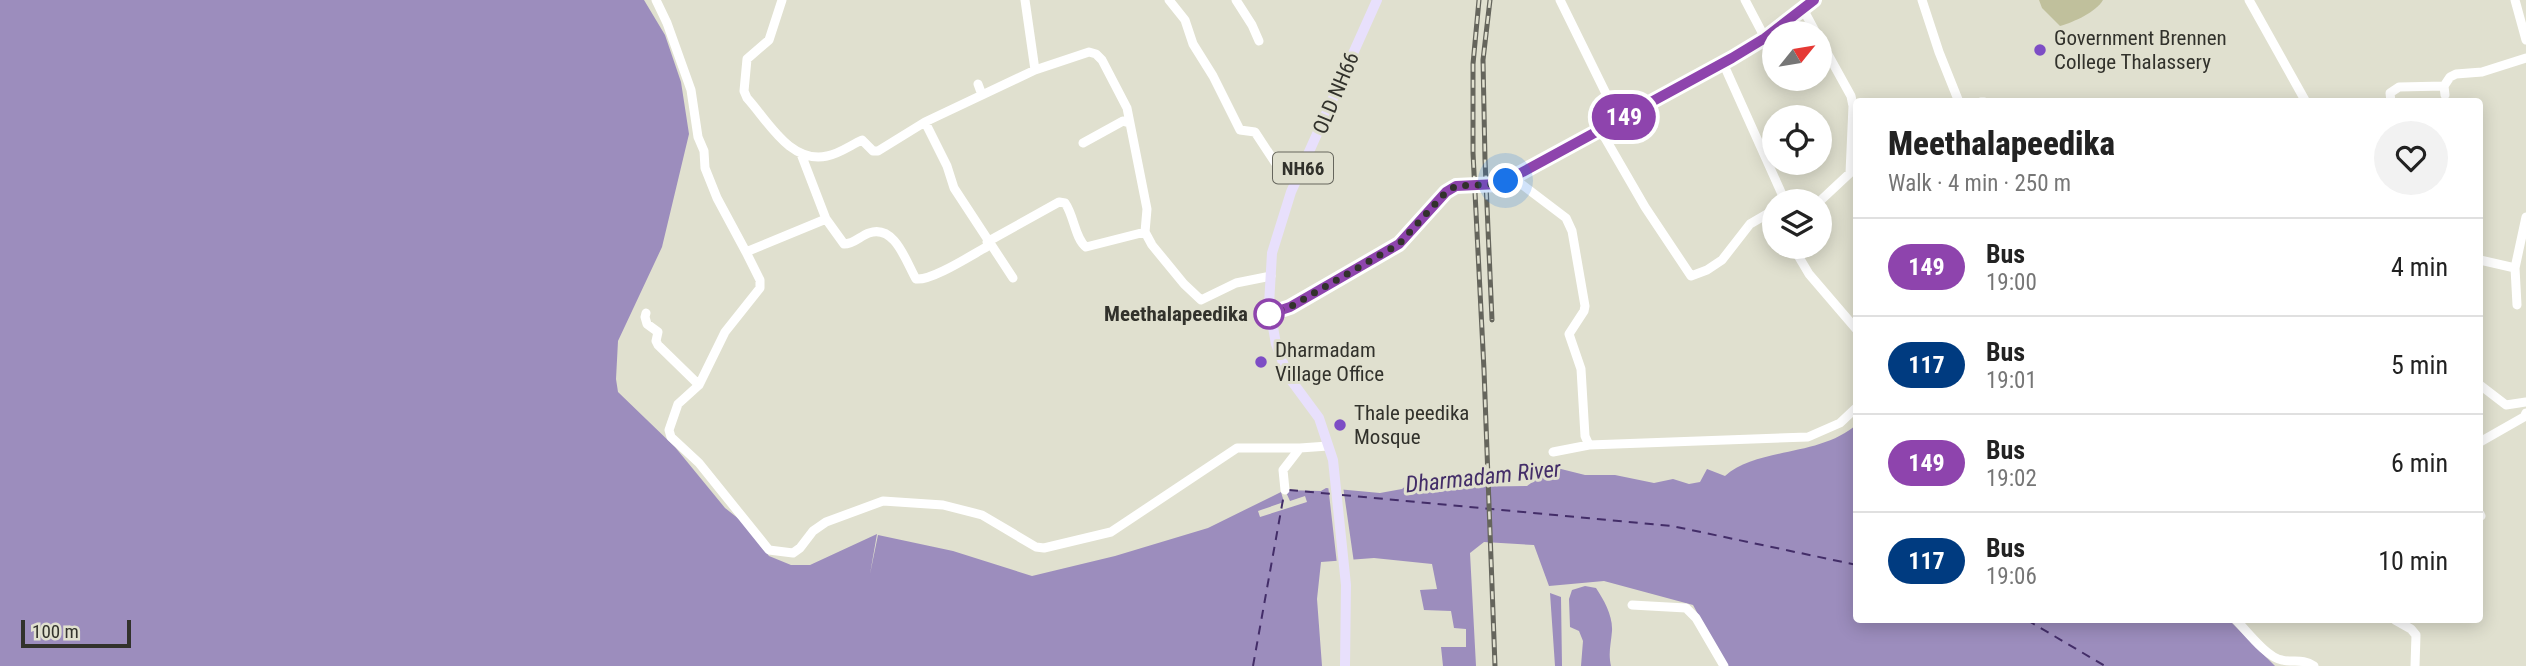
<!DOCTYPE html>
<meta charset="utf-8">
<style>
body{margin:0;font-family:"Roboto Condensed",sans-serif;background:#f2f2f2;color:#222;height:100vh;display:flex;flex-direction:column;font-size:26px;white-space:nowrap}
*{box-sizing:border-box;margin:0}
p{font-size:23px;color:#767676}
.icon{flex:none;width:38px;height:38px;fill:none;stroke:currentColor;stroke-width:2;stroke-linecap:round;stroke-linejoin:round}
.map{position:relative;flex:1;overflow:hidden}
.side{position:absolute;left:1853px;top:98px;width:630px;height:525px;display:flex;flex-direction:column;background:#fff;border-radius:7px;box-shadow:0 4px 18px #0003}
.side>*{flex:none}
.badge{padding:0 14px;border-radius:23px;font-size:24px;line-height:46px}
.needle{width:46px;rotate:60deg}
.buttons{position:absolute;left:1762px;top:21px;display:grid;gap:14px}
.buttons a{display:grid;place-items:center;width:70px;height:70px;border-radius:50%;background:#fff;box-shadow:0 4px 18px #0003;font-size:35px}
.scale{position:absolute;left:21px;bottom:18px;width:110px;box-sizing:border-box;padding-left:7px;border:4px solid #32322c;border-top:0;font-size:19px;line-height:24px;white-space:nowrap;color:#32322c;-webkit-text-stroke:5px #e0e0cf;paint-order:stroke}
.you{position:absolute;width:35px;height:35px;margin:-18px;border:5px solid #fff;border-radius:50%;background:#1a73e8;box-shadow:0 0 0 10px #1a73e833}
.map>.badge{position:absolute;translate:-50% -50%;box-shadow:0 0 0 4px #fff}
.round{display:grid;place-items:center;flex:none;width:74px;height:74px;border-radius:37px;background:#f2f2f2}
.head{display:flex;align-items:center;justify-content:space-between;height:119px;padding:0 35px}
h1{font-size:33px;font-weight:800;line-height:52px}
ul{padding:0;list-style:none}
li{display:flex;align-items:center;gap:21px;height:98px;padding:0 35px;border-top:2px solid #e0e0e0}
li div{flex:1}
li b{display:block;font-size:26px}
li em{font-style:normal}
li .badge{min-width:77px;font-weight:700;text-align:center}
.map>svg:first-child{display:block}
.green{fill:#c0c09c}
.water{fill:#9c8dbd}
.pier{fill:#e0e0cf}
.lines{fill:none;stroke-linecap:round;stroke-linejoin:round}
.ferry{stroke:#432d68;stroke-width:2;stroke-dasharray:9 7;stroke-linecap:butt}
.minor{stroke:#fff;stroke-width:9}
.major{stroke:#e8e0fc;stroke-width:10}
.rail-casing{stroke:#65655c;stroke-width:5}
.rail{stroke:#e0e0cf;stroke-width:2.5;stroke-dasharray:8;stroke-linecap:butt}
.line-casing{stroke:#fff;stroke-width:16}
.line{stroke:#8e44ad;stroke-width:10}
.walk{stroke:#32322c;stroke-width:7;stroke-dasharray:0 12.6}
.poi-dot{fill:#7d4dc5;stroke:#e0e0cf;stroke-width:2.5}
.stop-dot{fill:#fff;stroke:#8e44ad;stroke-width:3.5}
.labels{text-anchor:middle;dominant-baseline:central;stroke-width:6;stroke-linejoin:round;paint-order:stroke}
.shield{fill:#e0e0cf;stroke:#66665d;stroke-width:2}
.shield-label{font-size:19px;font-weight:bold;fill:#32322c}
.poi-label{font-size:21px;fill:#32322c;stroke:#e0e0cf;text-anchor:start}
.street-label{font-size:21px;fill:#32322c;stroke:#e0e0cf}
.stop-label{font-size:21px;font-weight:bold;fill:#32322c;stroke:#e0e0cf;text-anchor:end}
.water-label{font-size:23px;font-style:italic;fill:#432d68;stroke:#e0e0cf}
</style>
<div class="map">
<svg width="2526" height="666" viewBox="0 0 2526 666">
<rect width="100%" height="100%" fill="#e0e0cf"/>
<path class="green" d="M2039,0h64c-7,12 -29,22 -43,26l-18,-18z"/>
<path class="water" d="M0,0h644l21,35 16,47 8,52 -27,113 -44,94 -2,38 2,13 57,55 50,61 19,15 25,33 22,9h19l67,-31 -7,40 8,-39 75,16 79,25 83,-20 93,-28 77,-38 36,1 5,-3 54,5 22,-4 12,-10 21,1 23,7 69,-1 26,-19 32,8h30l39,8 19,-4 16,5 11,-2 7,-13 18,7c32,-29 96,-19 132,-52v196h372l46,46h-549l-33,-61 -89,-24 -55,5 -15,-41 -50,-3 -14,11 6,113h-33l-2,-19h25v-18l-12,-1 -3,-17 -27,-1 -4,-20 17,-1 -5,-25 -58,-6 -53,4 -4,37 5,67h-1322z
M1585,586l11,2c8,12 17,28 16,43 -1,13 -4,22 -1,35h-30l2,-25 -4,-10 -9,-4 -1,-28 3,-9z
M1550,593l11,4 1,69h-7z"/>
<path class="pier" d="M1328,485l15,1 11,77 -17,1z
M1285,490l5,11 15,-5 2,6 -47,15 -2,-6 26,-9 -3,-10z"/>
<g class="lines">
<path class="ferry" d="M1289,490l44,4
M1342,495l330,31 185,39
M2027,620l78,46
M1253,666l31,-172"/>
<path class="minor" d="M656,0l11,23 24,67 7,47 6,14 1,17 12,30 29,54
M782,0l-13,40 -22,19 -3,32 3,7c21,23 43,66 80,58 12,-2 24,-11 35,-16l11,11h5l47,-29 110,-52 54,-18 7,2 6,6 25,48 20,101 -2,23 7,13 32,39 17,16 35,-17 35,-7
M1025,0l10,70
M1169,0l16,20 8,24 20,32 27,54 15,2 25,38 15,13
M1236,0l16,25 7,16
M1560,0l59,120
M1745,0l20,38
M1922,0l17,52 20,50
M2249,0l57,102
M2515,0l11,40
M1803,9l13,24
M1723,63l62,138
M978,84l4,11
M2445,95l-1,-9 6,-9 6,-3 26,-2 44,-14
M1981,102h3
M2391,102l-1,-9 9,-6 45,-1
M925,122l22,44 7,22 59,90
M1601,131l44,76 46,69 16,-6 15,-10 28,-36 24,-14
M1083,143l40,-22 6,2
M801,154l25,65 -80,33 14,28v8l-35,44 -26,53 -21,19 -9,26 2,7 28,26 70,87 24,3 7,-5 13,-17 13,-9 57,-21 60,4 39,10 54,32 8,1 67,-16 126,-84h63
M1512,177l54,41 6,13 13,75 -1,5 -15,23 12,35 4,67 4,9
M1820,201l30,-28 3,-67 -2,-10 -31,-56
M826,219l18,25c10,0 16,-8 25,-11 26,-9 37,29 47,46 16,2 57,-25 74,-34
M987,242l72,-40 6,1c9,12 10,36 21,44l59,-15
M1793,247l16,27 48,56
M2480,260l35,8 11,-51
M2515,268l2,37
M646,313l-1,4 2,7 11,8 -2,9 2,4 41,40
M2480,385l26,20 20,-3
M2480,442l44,-25 2,-4
M1553,452l36,-7 219,-8 32,-14 17,-16
M1285,490l-2,-20 17,-22 28,-2
M2480,514l1,2
M1632,605l54,3 10,10 28,48
M2236,620c10,10 31,38 46,40 12,3 20,-2 32,6
M2395,620l16,9 5,6 -1,31"/>
<path class="major" d="M1269,314l21,-7 109,-63 46,-52 11,-6 42,-2 8,-3 226,-123 33,-20 49,-38
M1345,666l1,-81 -13,-125 -14,-42 -31,-42 -12,-32 -7,-39 3,-52 19,-61 86,-192"/>
<defs>
<path id="rail" d="M1479,0l-6,64v89l11,217 11,296
M1490,0l-7,60 2,100 7,160"/>
</defs>
<use href="#rail" class="rail-casing"/>
<use href="#rail" class="rail"/>
</g>
<g class="lines">
<defs>
<path id="line" d="M1269,314l21,-7 109,-63 47,-52 10,-6 42,-2 8,-3 226,-123 33,-20 49,-38"/>
</defs>
<use href="#line" class="line-casing"/>
<use href="#line" class="line"/>
<path class="walk" d="M1269,314l21,-7 109,-63 47,-52 10,-6 42,-2 8,-3"/>
</g>
<g class="poi-dot">
<circle cx="2040" cy="50" r="7"/>
<circle cx="1261" cy="362" r="7"/>
<circle cx="1340" cy="425" r="7"/>
</g>
<circle class="stop-dot" cx="1269" cy="314" r="14"/>
<g class="labels">
<rect class="shield" x="1273" y="152.5" width="60" height="31" rx="5"/>
<g class="shield-label">
<text x="1303" y="168">NH66</text>
</g>
<g class="poi-label">
<text x="2054" y="38">Government Brennen<tspan x="2054" dy="24">College Thalassery</tspan></text>
<text x="1275" y="350">Dharmadam<tspan x="1275" dy="24">Village Office</tspan></text>
<text x="1354" y="413">Thale peedika<tspan x="1354" dy="24">Mosque</tspan></text>
</g>
<g class="street-label">
<text transform="translate(1336 93) rotate(-67)">OLD NH66</text>
</g>
<g class="stop-label">
<text x="1248" y="314">Meethalapeedika</text>
</g>
<g class="water-label">
<text transform="translate(1483 477) rotate(-6)">Dharmadam River</text>
</g>
</g>
</svg>
<div class="buttons">
<a><svg class="needle" viewBox="-14 -14 28 28"><path d="M0-13l5 13h-10z" fill="#e53935"/><path d="M0 13l5-13h-10z" fill="#767676"/></svg></a>
<a><svg class="icon" aria-label="locate" viewBox="0 0 24 24"><circle cx="12" cy="12" r="6"/><path d="M12 2v4M12 18v4M2 12h4M18 12h4"/></svg></a>
<a><svg class="icon" aria-label="layers" viewBox="0 0 24 24"><path d="M12 4l9 5-9 5-9-5zM3 14l9 5 9-5"/></svg></a>
</div>
<div class="scale">100 m</div>
<div class="you" style="left:1506px;top:181px"></div>
<b class="badge" style="left:1624px;top:117px;background:#8e44ad;color:#fff">149</b>
<section class="side">
<div class="head"><div><h1>Meethalapeedika</h1><p>Walk · 4 min · 250 m</p></div><a class="round"><svg class="icon" aria-label="heart" viewBox="0 0 24 24"><path d="M12 20l-8-8c-3-5 5-10 8-4 3-6 11-1 8 4z"/></svg></a></div>
<ul>
<li><span class="badge" style="background:#8e44ad;color:#fff">149</span><div><b>Bus</b><p>19:00</p></div><em>4 min</em></li>
<li><span class="badge" style="background:#003b80;color:#fff">117</span><div><b>Bus</b><p>19:01</p></div><em>5 min</em></li>
<li><span class="badge" style="background:#8e44ad;color:#fff">149</span><div><b>Bus</b><p>19:02</p></div><em>6 min</em></li>
<li><span class="badge" style="background:#003b80;color:#fff">117</span><div><b>Bus</b><p>19:06</p></div><em>10 min</em></li>
</ul>
</section>
</div>
